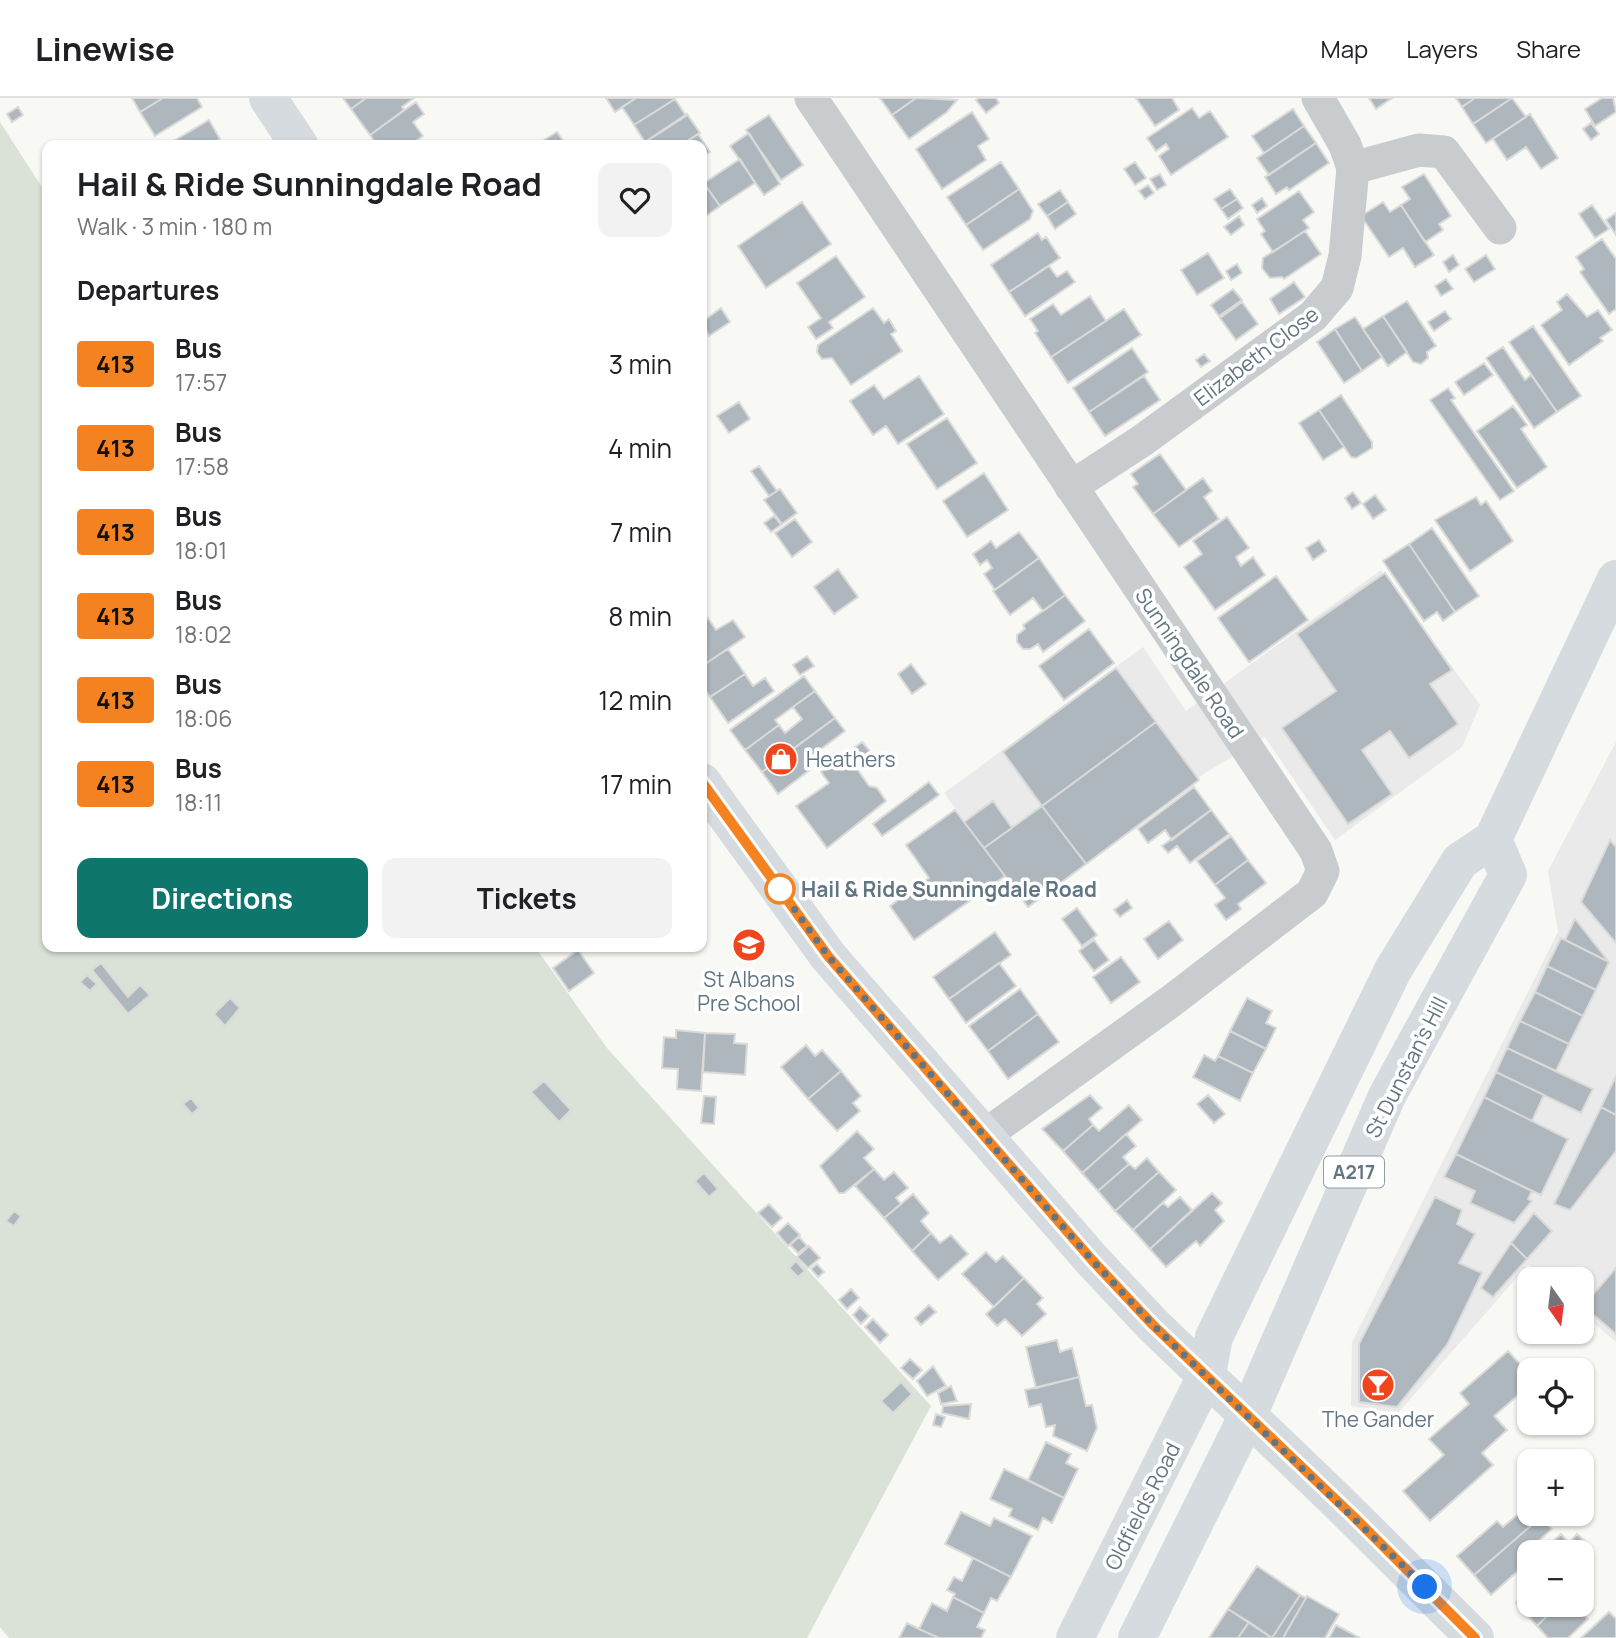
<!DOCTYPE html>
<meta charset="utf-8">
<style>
body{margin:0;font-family:Manrope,sans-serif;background:#f2f2f2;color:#202124;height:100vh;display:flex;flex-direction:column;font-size:26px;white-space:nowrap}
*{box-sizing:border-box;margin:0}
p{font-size:23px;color:#757577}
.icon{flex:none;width:38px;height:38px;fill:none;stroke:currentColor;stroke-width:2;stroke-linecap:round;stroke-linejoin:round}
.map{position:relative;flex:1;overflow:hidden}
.panel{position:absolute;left:42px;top:42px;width:665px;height:812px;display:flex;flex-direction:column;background:#fff;border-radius:14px;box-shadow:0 2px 5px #0004}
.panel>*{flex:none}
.badge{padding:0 14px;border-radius:5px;font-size:24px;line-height:46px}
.needle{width:46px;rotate:166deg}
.fabs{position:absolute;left:1517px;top:1169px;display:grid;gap:14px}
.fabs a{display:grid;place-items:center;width:77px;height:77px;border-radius:14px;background:#fff;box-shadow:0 2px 5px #0004;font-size:35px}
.you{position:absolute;width:35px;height:35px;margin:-18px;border:5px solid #fff;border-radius:50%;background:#1a73e8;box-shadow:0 0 0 10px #1a73e833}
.map>.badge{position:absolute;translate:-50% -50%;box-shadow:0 0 0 4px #fff}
h2{padding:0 35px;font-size:26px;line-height:63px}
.round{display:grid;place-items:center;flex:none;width:74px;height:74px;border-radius:14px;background:#f2f2f2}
.head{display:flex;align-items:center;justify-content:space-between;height:119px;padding:0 35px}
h1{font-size:33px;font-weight:700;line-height:52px}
.cta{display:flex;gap:14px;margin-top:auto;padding:14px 35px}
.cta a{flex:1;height:80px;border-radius:14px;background:#0f766e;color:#fff;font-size:28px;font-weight:700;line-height:80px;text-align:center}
.cta a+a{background:#f2f2f2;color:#202124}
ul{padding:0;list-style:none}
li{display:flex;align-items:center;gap:21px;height:84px;padding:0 35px}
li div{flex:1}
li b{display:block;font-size:26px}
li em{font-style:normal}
li .badge{min-width:77px;font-weight:700;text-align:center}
header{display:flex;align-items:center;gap:42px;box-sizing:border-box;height:98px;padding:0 35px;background:#fff;border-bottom:2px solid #e0e0e0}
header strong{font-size:33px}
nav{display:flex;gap:38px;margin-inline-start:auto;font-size:24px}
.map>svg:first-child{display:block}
.built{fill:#e9eae9}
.green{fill:#dae1d6}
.building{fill:#aeb7bd;stroke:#dadad8;stroke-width:2}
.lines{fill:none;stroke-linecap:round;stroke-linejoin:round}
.street{stroke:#c8cccf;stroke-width:33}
.secondary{stroke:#d6dbdf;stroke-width:38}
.highway{stroke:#d6dbdf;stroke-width:38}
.line-casing{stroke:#fff;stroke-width:16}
.line{stroke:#f58220;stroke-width:10}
.walk{stroke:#617583;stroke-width:7;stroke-dasharray:0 12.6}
.stop-dot{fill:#fff;stroke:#f58220;stroke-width:3.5}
.labels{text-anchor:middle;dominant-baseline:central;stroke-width:7;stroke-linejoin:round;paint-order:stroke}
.shield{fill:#fff;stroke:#909ea8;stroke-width:2}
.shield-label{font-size:19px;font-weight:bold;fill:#617583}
.street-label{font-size:21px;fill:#617583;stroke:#fff}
.poi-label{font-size:21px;fill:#617583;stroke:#fff}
.stop-label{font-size:21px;font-weight:bold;fill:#617583;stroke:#fff;text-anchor:start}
</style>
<header>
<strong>Linewise</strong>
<nav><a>Map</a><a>Layers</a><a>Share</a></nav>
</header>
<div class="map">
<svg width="1616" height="1540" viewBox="0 0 1616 1540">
<rect width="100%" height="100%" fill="#f8f8f5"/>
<path class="built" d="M1381,472l99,135 -18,42 -127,93 -70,-103 -60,36 -177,134 -84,-114 199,-146 43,64z
M1616,644v600l-34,-29v-34h-39l-15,-14 -130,148 -47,-7 1,-64 206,-410 -10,-61z"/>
<path class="green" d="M0,24l47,73v752h488l72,101 324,358 -124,232h-798l-9,-11z"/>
<path class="building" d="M132,0h31l-23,14z
M163,0h34l5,9 -47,29 -15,-24z
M343,0h23l-15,11z
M366,0h48l-12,9 2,3 -34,25 -19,-26z
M606,0h30l-21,14z
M636,0h38l1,1 -41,26 -12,-18z
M880,0h36l-24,17z
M916,0l41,2 -10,12 -38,27 -17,-24z
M979,0h17l3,5 -13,10 -10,-13z
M1136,0h36l7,12 -24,16z
M1369,0h23l-16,11z
M1456,0h19l-13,9z
M1475,0h37l-39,26 -11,-17z
M1512,0l14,19 -40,26 -13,-19z
M1602,0h11l3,14 -21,14 -10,-17z
M675,1l11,17 -41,26 -11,-17z
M416,4l8,12 -11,8 10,14 -13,9h-33l-7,-10z
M18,9l5,8 -11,7 -5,-8z
M1192,10l7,10 11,-7 18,26 -57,38 -12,-19 10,-7 -3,-5 -10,7 -9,-13z
M1293,11l11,17 -40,27 -12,-17z
M972,14l17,27 -11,7 8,14 -44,29 -26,-40z
M687,16l13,19 -19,12h-34l-2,-3z
M1530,16l28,44 -17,11 -15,-22 -19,13 -14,-21z
M769,17l34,50 -22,15 -35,-50z
M209,22l11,19 -3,2 3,4h-53z
M1591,25l8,11 -8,6 -8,-11z
M1304,28l12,17 -47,32 -12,-17z
M557,34l9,13h-30z
M749,35l31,51 -16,11 -34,-49z
M698,36l12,18 -8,5v-12h-21z
M1316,45l13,20 -40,27 -2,-3 -11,7 -11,-17z
M740,61l15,24 -35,23 -16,-23z
M1001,64l18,27 -53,36 -19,-28z
M1135,64l11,16 -11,7 -11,-16z
M1160,76l6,11 -9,5 -7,-11z
M1424,76l27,42 -12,8 4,6 -18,12 -24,-37 9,-6 -8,-12z
M702,83l18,25 -18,13z
M1148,87l6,8 -9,6 -6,-8z
M1019,91l14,22 -3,8 -47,31 -17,-25z
M1230,91l7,10 -16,10 -7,-10z
M1060,92l8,12 -21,14 -9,-12z
M1299,93l15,21 -11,8 6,8 -36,24 -12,-18 4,-3 -8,-12z
M1262,100l5,8 -10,7 -5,-8z
M1237,101l6,9 -15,11 -7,-10z
M802,104l29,42 -65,44 -28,-42z
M1068,104l8,12 -21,15 -8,-13z
M1383,104l7,10 11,-7 33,50 -19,12 -12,-19 -14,9 -28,-41z
M1592,107l17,24 -14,9 -16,-24z
M1616,115v22l-10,-15z
M1239,118l5,9 -13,10 -7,-8z
M1305,133l16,23 -37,25 -2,-2 -12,1 -8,-10 1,-10z
M1038,135l4,7 4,-3 14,21 -51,34 -18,-27z
M1602,141l14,20v50l-7,5 -29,-42 4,-3 -8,-12z
M1208,155l16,25 -27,17 -16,-25z
M1453,157l6,10 -10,7 -6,-10z
M1486,157l9,14 -21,13 -9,-13z
M836,158l29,41 -36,25 4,6 -17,11 -8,-12 13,-9 -24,-35z
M1237,166l5,9 -11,7 -5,-9z
M1049,168l8,11 10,-6 8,11 -50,34 -16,-24z
M1446,181l7,10 -12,7 -6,-10z
M1294,184l11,15 -26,17 -9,-15z
M1233,191l9,11 -23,16 -8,-11z
M1567,196l20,23 11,-7 14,20 -12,8 3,3 -34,24 -28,-40 21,-15 -5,-8z
M1090,198l16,25 -55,36 -16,-24 3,-2 -8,-12 23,-15 8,11z
M1407,203l29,45 -9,6 1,6 -7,6 -8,-2 -30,-46z
M1242,204l16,22 -22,16 -16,-22z
M721,210l9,14 -21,14 -7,-14z
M873,210l11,15 5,-4 7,12 -5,3 11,17 -51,34 -19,-27 -10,1 -5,-7 1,-7z
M1124,211l17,26 -73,48 -17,-26z
M1445,213l6,8 -17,12 -6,-9z
M1383,218l24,36 -19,14 -25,-37z
M1355,219l27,40 -20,14 -27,-42z
M1533,228l48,70 -24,16 -48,-70z
M1335,231l27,42 -18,12 -27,-41z
M1503,249l22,33 6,-5 26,37 -23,16 -48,-70z
M1132,250l16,24 -59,40 -16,-24z
M1204,256l6,7 -9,6 -5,-7z
M1484,265l9,12 -29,20 -9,-13z
M919,278l25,38 -46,30 -12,-18 -13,9 -23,-34 24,-16 10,14z
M1144,278l16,24 -55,36 -16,-24z
M1448,290l7,10 -4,2 63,91 -14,9 -70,-100z
M1341,297l31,47v6l-16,10 -5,-1 -32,-47z
M739,304l11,17 -21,14 -12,-17z
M1513,308l14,19 -6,4 26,38 -30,21 -40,-57z
M1319,312l25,37 -21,13 -24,-37z
M947,320l30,45 -40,26 -30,-45z
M1160,356l26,36 -33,24 -20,-27 5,-3 -7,-10z
M759,368l18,25 -8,5 -18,-25z
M984,375l24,37 -41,27 -24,-36z
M1203,380l9,13 -8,6 15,22 -40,28 -26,-33z
M780,391l17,24 -15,11 -18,-24z
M1353,394l8,11 -9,6 -7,-11z
M1375,397l11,15 -13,9 -10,-15z
M1476,399l5,8 5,-4 27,40 -43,30 -35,-51z
M774,418l7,9 -10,7 -7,-9z
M1227,419l22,31 -13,9 5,9 12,-9 12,18 -50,35 -31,-43 18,-13 -9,-13z
M795,421l17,23 -20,15 -17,-24z
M1432,430l47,68 -24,16 -46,-68z
M1019,434l20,26 -44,32 -11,-16 8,-6 -5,-8 -7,5 -7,-11 18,-13 5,7z
M1319,442l7,11 -13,9 -7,-12z
M1409,446l46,68 -12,9 -6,-9 -13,9 -41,-60z
M1039,460l26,37 -22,16 -10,-13 -23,17 -17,-24z
M838,471l20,28 -24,17 -20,-27z
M1385,475l67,97 -22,14 28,40 -49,34 -19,-27 -28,19 30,44 -44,30 -66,-96 54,-37 -39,-57z
M1276,478l32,44 -59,42 -31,-44z
M1065,497l20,26 -42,31 -5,-8 -8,5h-7l-6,-7v-7l8,-6 -2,-4z
M708,520l8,12 17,-10 12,17 -43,29v-44z
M1089,531l25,34 -50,37 -25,-34z
M728,551l17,25 -35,23 -8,-12v-19z
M807,558l7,10 -14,9 -7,-10z
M911,566l15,20 -14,10 -14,-20z
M1116,570l40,54 -114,84 -39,-54z
M745,576l8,12 12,-8 9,13 -46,32 -18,-26z
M804,578l11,15 -40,29 4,5 -34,25 -15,-20z
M815,593l20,27 -73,54 -17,-22 34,-25 6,8 17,-14 -9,-12z
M835,620l10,13 -40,30 6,8 -33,25 -16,-22z
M1156,624l43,58 -113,84 -44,-58z
M862,644l7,8 -1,6 -13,10 14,20 8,2 9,13 -59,47 -31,-42 33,-23 -8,-11z
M929,684l10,13 -57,41 -9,-12z
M1194,689l17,23 -39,30 -7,-10 -17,13 -10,-14z
M993,703l19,27 -28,20 -20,-26z
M1042,708l44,58 -58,43 -44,-59z
M955,712l50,66 -91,64 -24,-34 39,-28 -23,-33z
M1211,712l18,24 -39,29 -13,-17 -9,7 -6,-7z
M1231,738l17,24 -33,25 -18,-24z
M1610,742l6,7v96l-35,-41z
M1248,762l18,23 -28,21 3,5 -15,11 -11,-15 10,-7 -10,-13z
M1127,802l5,8 -12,9 -6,-7z
M1077,810l20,27 -15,11 -20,-27z
M1575,821l34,43 -44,-22z
M1169,823l14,19 -25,19 -14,-20z
M995,834l16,23 -62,44 -16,-22z
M1561,840l48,24 -13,28 -49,-24z
M1094,842l15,20 -15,11 -15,-20z
M578,852l16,23 -25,18 -16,-23z
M1121,859l19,25 -29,21 -18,-26z
M101,865l27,34 12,-12 10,10 -22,19 -36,-44z
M999,865l17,23 -50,37 -17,-24z
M1547,868l49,24 -13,26 -48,-24z
M87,877l10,9 -7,7 -10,-9z
M1020,891l18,25 -50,37 -19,-25z
M1535,894l48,24 -14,28 -49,-23z
M230,900l10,10 -15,18 -11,-12z
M1247,900l25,13 -6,12 10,5 -10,21 -36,-18z
M1038,916l21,28 -51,37 -20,-28z
M1520,923l49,23 -13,27 -49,-23z
M676,932l29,3 -4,58 -24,-2 1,-20 -16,-1 2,-31 12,1z
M1230,933l36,18 -13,24 -35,-17z
M705,935l30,1 -1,9 13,1 -2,31 -42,-3z
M806,947l9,11 7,-6 19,21 -33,28 -27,-32z
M1507,950l86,41 -12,24 -85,-41z
M1204,957l11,6 3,-5 35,17 -13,28 -47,-24z
M841,973l20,25 -8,7 7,8 -23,20 -29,-32z
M1496,974l48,23 -12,26 -48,-24z
M1616,978v39l-15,-8z
M544,983l27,29 -12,12 -28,-30z
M1090,997l12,13 -13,11 4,6 -30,26 -21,-22z
M1208,997l17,19 -11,9 -17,-19z
M704,998l12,1 -2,27 -13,-1z
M1484,999l84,42 -27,56 -85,-41z
M191,1000l8,10 -7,6 -9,-10z
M1129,1007l13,15 -60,53 -19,-22 30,-26 6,6z
M1601,1009l15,8v36l-46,59 -16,-6z
M857,1033l17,18 -10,9 10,11 -30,24h-5l-19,-27z
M1126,1036l10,12 -13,11 6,7 -31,27 -16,-18z
M1456,1056l76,37 -4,8 4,2 -18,22 -44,-20 5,-12 -31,-14z
M1147,1060l12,14 -44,39 -17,-20 31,-27 6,5z
M874,1071l10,11 10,-8 14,16 -12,10 5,6 -17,14 -29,-32z
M1159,1074l17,18 -43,40 -18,-19z
M704,1075l14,16 -9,8 -14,-16z
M1212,1095l10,10 -7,7 9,11 -24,25 -4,-5 -30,26 -16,-18z
M913,1096l16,19 -8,8 10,12 -19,18 -28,-33z
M1180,1099l12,13 -42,39 -17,-19 30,-27 5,4z
M1435,1099l27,13 -5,14 18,10 -16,29 23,10 -35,72 -50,62 -38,-5v-58z
M769,1106l13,14 -10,9 -14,-14z
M14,1113l7,5 -7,10 -8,-5z
M1534,1115l18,18 -25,28 -16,-16z
M788,1125l12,12 -12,11 -11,-13z
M931,1135l9,10 11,-8 17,19 -30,26 -26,-29z
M799,1139l8,9 -9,7 -8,-8z
M1511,1145l16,16 -34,38 -12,-9z
M809,1148l11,12 -12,10 -11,-11z
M986,1154l10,10 7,-6 21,22 -30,29 -32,-33z
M796,1163l9,10 -7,6 -9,-9z
M817,1166l7,8 -6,5 -7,-8z
M1616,1170v66l-33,-28z
M1024,1180l19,20 -6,6 9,10 -24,22 -17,-17 -8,7 -11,-12z
M851,1191l8,9 -12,11 -8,-9z
M929,1207l7,7 -15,13 -6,-7z
M860,1209l9,9 -8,8 -8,-9z
M873,1221l15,16 -8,8 -15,-16z
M1057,1242l3,12 12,-4 7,29 -43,11 -10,-41z
M1508,1253l22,24v10l-36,31 13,14 -25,23 11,12 -63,56 -27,-30 41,-36 -15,-16 40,-35 -9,-11z
M910,1261l12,11 -9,9 -12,-11z
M933,1268l13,20 -19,10 -10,-15z
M1079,1279l7,29 6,-1 5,23 -10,23 -34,-15 2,-11 -9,2 -5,-23 -12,3 -4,-17z
M901,1284l11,12 -19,19 -12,-12z
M951,1288l6,15 -16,3 -3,-11z
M971,1306l-2,15 -27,-6 1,-7z
M936,1316l9,3 -4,10 -8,-2z
M1046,1344l25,12 -5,9 12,6 -14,29 -36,-18z
M1004,1371l60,29 -12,25 -9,-5 -5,12 -29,-14 3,-7 -22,-10z
M1530,1406v10l11,3 -67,58 -17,-19 40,-35 6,6z
M961,1414l29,14 4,-8 38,18 -21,41 -66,-33z
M1541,1419l11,12 -28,25 5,7 -38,34 -17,-20z
M1561,1436l8,9 -11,9h-17z
M1577,1436l10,9 -9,9h-17z
M973,1460l38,19 -14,24 -6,-3 -7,15 -31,-16 2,-3 -8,-4 7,-13 8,4z
M1257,1468l43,29 -28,43 -44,-29z
M1530,1492v15h28l-21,21 -21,-23z
M1300,1497l6,3 -23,40h-45l11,-16 23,16z
M1307,1498l32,18 -14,24h-42z
M953,1499l31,16 -7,14 8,3 -4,8h-42l-20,-9 13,-26 15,8z
M1558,1507h16l14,14 -20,19h-20l-11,-12z
M1228,1511l21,13 -11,16h-29z
M1609,1514l7,7v19h-35z
M907,1525l12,6 20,9h-40z
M1336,1527l24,13h-31z"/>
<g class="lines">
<path class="street" d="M811,0l505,753 7,20 -11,22 -142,109 -186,134
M1353,70l66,-18 25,2 56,76
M1071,389l72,-47 170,-124 24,-28 8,-32 8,-88 -8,-23 -27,-47"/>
<path class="secondary" d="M268,0l31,47
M702,684l126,174 264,304 61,65 181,173 141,140"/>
<path class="highway" d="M1075,1540l132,-264 7,-37 179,-367 67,-109 33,-22 123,-260
M1137,1540l111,-223 139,-319 121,-221 -15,-36"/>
</g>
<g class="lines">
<defs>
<path id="line" d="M702,684l126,174 264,304 61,65 200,191 122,122"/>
</defs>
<use href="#line" class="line-casing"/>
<use href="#line" class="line"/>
<path class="walk" d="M780,791l48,67 264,304 61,65 272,262"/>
</g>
<defs>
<symbol id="shop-disc" viewBox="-11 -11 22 22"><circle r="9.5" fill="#f1461d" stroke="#fff"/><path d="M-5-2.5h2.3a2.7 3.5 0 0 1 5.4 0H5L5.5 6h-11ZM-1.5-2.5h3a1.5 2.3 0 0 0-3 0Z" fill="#fff"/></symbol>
<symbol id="school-disc" viewBox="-11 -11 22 22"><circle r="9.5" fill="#f1461d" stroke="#fff"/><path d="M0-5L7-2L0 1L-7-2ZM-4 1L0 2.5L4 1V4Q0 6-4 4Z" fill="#fff"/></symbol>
<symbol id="bar-disc" viewBox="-11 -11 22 22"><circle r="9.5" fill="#f1461d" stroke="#fff"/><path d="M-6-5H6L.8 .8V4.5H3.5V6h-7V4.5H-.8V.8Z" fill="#fff"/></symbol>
</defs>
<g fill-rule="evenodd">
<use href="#shop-disc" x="762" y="642" width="38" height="38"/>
<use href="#school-disc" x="730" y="828" width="38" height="38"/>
<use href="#bar-disc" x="1359" y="1268" width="38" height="38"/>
</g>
<circle class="stop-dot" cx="780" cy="791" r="14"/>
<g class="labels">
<rect class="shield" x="1324" y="1058.5" width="60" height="31" rx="5"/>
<g class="shield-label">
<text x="1354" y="1074">A217</text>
</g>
<g class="street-label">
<text transform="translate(1256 258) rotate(-37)">Elizabeth Close</text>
<text transform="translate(1190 565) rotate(56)">Sunningdale Road</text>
<text transform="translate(1406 969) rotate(-63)">St Dunstan's Hill</text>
<text transform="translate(1142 1408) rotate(-63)">Oldfields Road</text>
</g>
<g class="poi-label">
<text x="806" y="661" text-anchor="start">Heathers</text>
<text x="749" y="881">St Albans<tspan x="749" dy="24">Pre School</tspan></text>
<text x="1378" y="1321">The Gander</text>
</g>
<g class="stop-label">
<text x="801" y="791">Hail &amp; Ride Sunningdale Road</text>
</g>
</g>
</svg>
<div class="fabs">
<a><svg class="needle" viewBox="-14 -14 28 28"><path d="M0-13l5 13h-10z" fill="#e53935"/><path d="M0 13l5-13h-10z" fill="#757577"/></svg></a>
<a><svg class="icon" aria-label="locate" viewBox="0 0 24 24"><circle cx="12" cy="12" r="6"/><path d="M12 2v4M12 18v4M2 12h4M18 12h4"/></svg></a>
<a>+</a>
<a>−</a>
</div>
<div class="you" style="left:1425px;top:1489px"></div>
<section class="panel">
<div class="head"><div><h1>Hail &amp; Ride Sunningdale Road</h1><p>Walk · 3 min · 180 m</p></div><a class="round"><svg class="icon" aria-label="heart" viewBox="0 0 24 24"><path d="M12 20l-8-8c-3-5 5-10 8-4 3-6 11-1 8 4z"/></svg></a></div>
<h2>Departures</h2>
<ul>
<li><span class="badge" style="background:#f58220;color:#111">413</span><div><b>Bus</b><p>17:57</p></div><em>3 min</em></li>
<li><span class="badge" style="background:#f58220;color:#111">413</span><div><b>Bus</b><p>17:58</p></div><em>4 min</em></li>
<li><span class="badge" style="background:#f58220;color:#111">413</span><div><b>Bus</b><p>18:01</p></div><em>7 min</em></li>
<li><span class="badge" style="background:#f58220;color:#111">413</span><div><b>Bus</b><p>18:02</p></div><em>8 min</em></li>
<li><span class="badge" style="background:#f58220;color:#111">413</span><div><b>Bus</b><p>18:06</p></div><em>12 min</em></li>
<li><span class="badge" style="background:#f58220;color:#111">413</span><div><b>Bus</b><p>18:11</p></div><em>17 min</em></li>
</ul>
<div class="cta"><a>Directions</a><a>Tickets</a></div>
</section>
</div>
